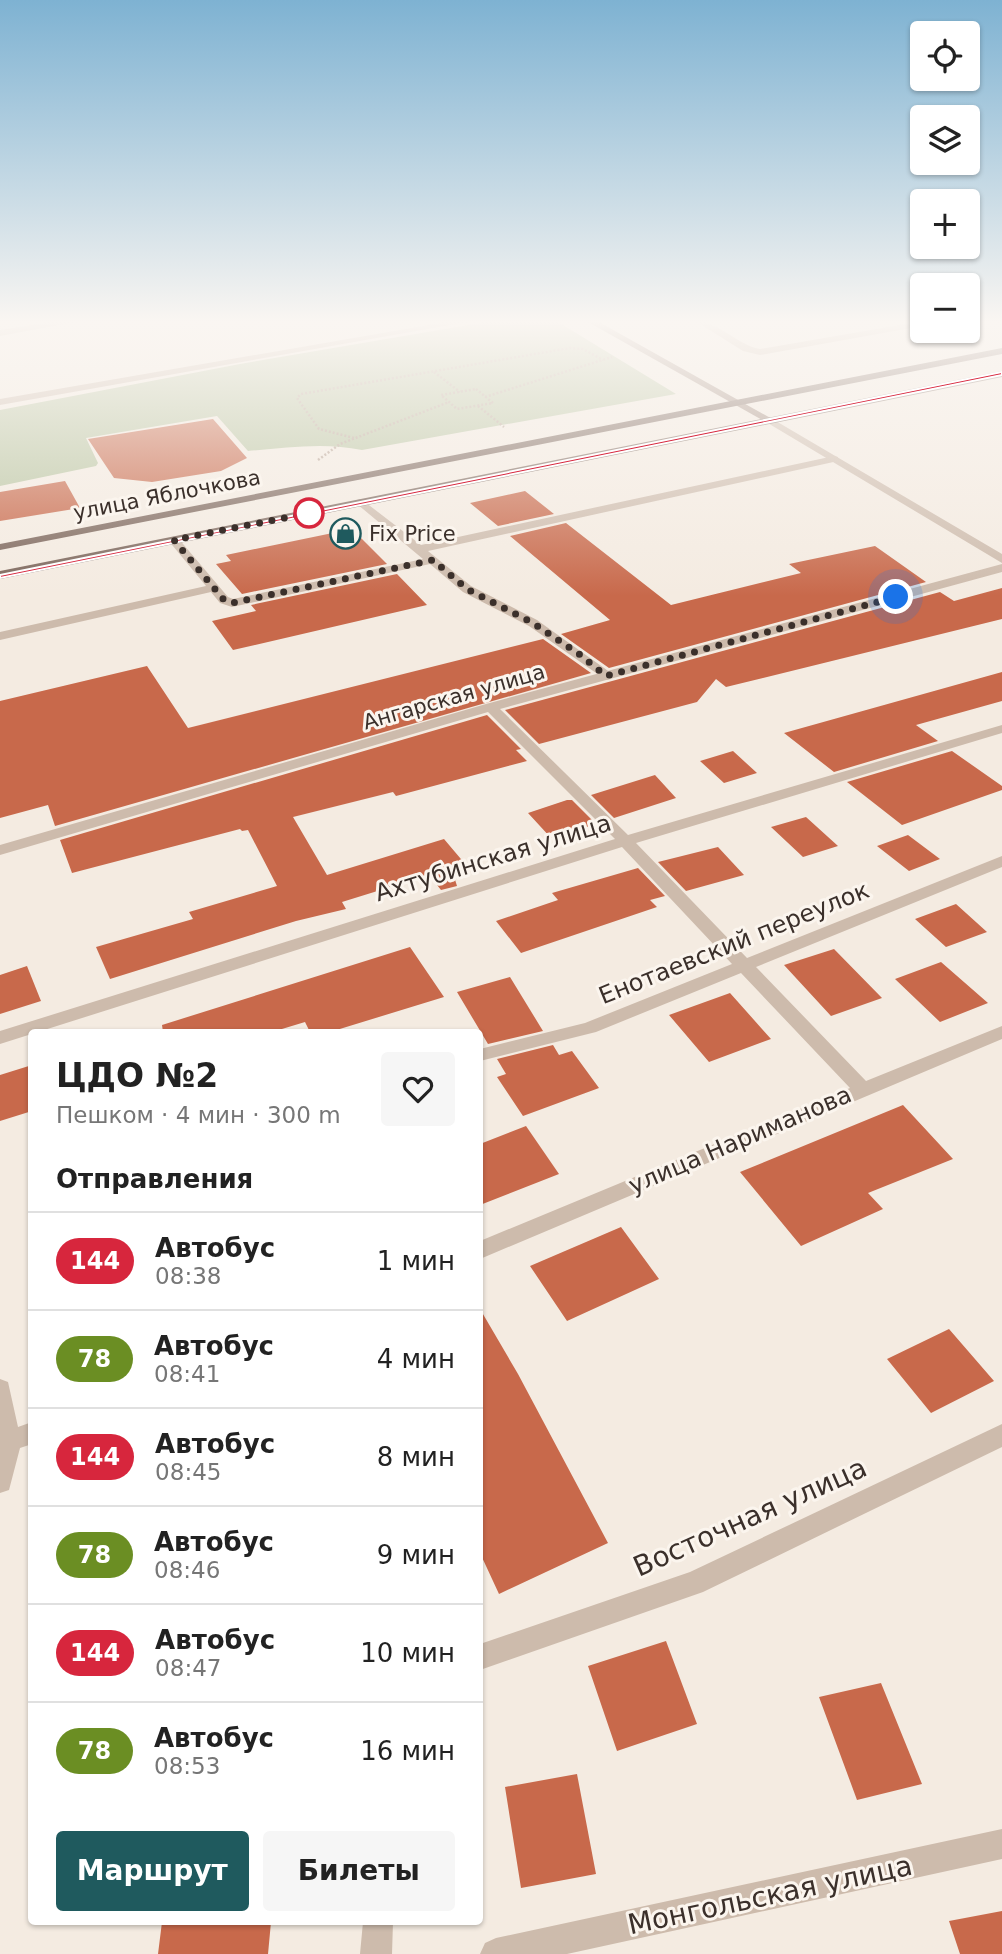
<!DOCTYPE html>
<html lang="ru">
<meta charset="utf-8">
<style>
body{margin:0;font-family:"DejaVu Sans",sans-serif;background:#f6f6f6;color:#222;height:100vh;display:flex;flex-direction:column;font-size:26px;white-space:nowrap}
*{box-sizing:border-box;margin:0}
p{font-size:23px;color:#767676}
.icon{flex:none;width:38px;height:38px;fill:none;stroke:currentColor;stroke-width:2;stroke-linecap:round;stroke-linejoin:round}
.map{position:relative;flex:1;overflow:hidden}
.details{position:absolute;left:28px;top:1029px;width:455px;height:896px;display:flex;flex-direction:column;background:#fff;border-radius:7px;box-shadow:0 2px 5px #0004}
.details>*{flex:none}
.badge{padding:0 14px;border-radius:23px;font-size:24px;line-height:46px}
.buttons{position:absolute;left:910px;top:21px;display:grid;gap:14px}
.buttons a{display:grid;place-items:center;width:70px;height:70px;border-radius:7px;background:#fff;box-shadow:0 2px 5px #0004;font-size:35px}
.you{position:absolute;width:35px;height:35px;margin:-18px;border:5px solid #fff;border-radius:50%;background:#1a73e8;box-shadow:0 0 0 10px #1a73e833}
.map>.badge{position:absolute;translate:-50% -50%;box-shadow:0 0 0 4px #fff}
h2{padding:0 28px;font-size:26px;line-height:63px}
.round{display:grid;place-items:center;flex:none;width:74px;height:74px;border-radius:7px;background:#f6f6f6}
.headline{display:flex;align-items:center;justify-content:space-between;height:119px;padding:0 28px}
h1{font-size:33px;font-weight:600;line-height:52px}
.cta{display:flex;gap:14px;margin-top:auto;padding:14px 28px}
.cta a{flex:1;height:80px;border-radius:7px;background:#1f5a5e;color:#fff;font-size:28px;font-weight:600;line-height:80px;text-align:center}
.cta a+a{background:#f6f6f6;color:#222}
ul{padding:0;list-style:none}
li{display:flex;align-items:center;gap:21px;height:98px;padding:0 28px;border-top:2px solid #e0e0e0}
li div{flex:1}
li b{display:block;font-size:26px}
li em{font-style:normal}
li .badge{min-width:77px;font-weight:700;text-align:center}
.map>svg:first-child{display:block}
.green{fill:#b8c4a0}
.building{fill:#c8694b}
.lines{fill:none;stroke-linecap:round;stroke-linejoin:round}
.path{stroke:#b9a596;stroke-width:2.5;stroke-dasharray:2 2;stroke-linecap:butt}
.service{fill:#cdbbac;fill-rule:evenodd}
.minor{fill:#cdbbac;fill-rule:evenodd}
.secondary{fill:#a18a7d;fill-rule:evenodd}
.primary{fill:#7d675c;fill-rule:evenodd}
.line{fill:#d7263d;stroke:#fff;stroke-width:2}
.walk{stroke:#3b302b;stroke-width:7;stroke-dasharray:0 12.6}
.stop-dot{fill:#fff;stroke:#d7263d;stroke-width:3.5}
.labels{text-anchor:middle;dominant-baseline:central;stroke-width:6;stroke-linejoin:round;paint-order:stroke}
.far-street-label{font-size:21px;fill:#3b302b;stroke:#fbf5ee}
.far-poi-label{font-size:21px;fill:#3b302b;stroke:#fbf5ee;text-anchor:start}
.street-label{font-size:24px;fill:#3b302b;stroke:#fbf5ee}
.near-street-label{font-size:28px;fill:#3b302b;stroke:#fbf5ee}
</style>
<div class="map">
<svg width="1002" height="1954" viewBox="0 0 1002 1954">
<rect width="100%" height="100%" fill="#f4ebe1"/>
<path class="green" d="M486,322h72l118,72 -314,56c-39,-8 -76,-2 -114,1l-31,-35 -131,22 12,25 -2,3 -96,20v-76l240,-46z"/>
<path class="building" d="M213,419l34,39 -26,13 -69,11 -38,-4 -26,-39z
M65,481l15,27 -80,13v-29z
M525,491l29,23 -56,12 -28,-23z
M566,523l105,82 130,-32 -12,-9 86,-18 51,36 -317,86 -48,-34 49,-14 -100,-84z
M352,529l35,35 -145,30 -26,-30 15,-3 -5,-6z
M397,574l30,31 -194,45 -21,-29 44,-10 -5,-6z
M1002,588v31l-276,68 -10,-8 -19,23 -158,42 -34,-34 435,-118 14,9z
M543,639l48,34 -536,153 -7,-21 -48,13v-117l147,-35 41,62z
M1002,672v29l-86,24 22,16 -104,31 -50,-39z
M487,715l34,34 -5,1 11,11 -131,35 -3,-4 -100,25 34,58 117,-36 22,26 -14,5 5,16 -16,4 -12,-15 -87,27 4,7 -50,12 -186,58 -14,-32 97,-28 -4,-7 88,-26 -29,-56 -6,1 -2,-2 -168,44 -12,-33z
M733,751l24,22 -33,10 -24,-22z
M952,751l50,35v4l-100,35 -55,-43z
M655,775l21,23 -62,20 -23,-23z
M567,800h5l24,24 -45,14 -23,-25z
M806,817l32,29 -35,11 -32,-30z
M908,835l32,24 -31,12 -32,-25z
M718,847l26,28 -58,16 -28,-29z
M638,868l27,28 -15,4 7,7 -136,46 -25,-32 62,-21 -6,-7z
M956,904l31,28 -41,15 -31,-28z
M410,947l34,50 -114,35h-20l-5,-10 -33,10h-109l-1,-7z
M834,949l48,49 -51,18 -47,-51z
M941,962l47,41 -48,19 -45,-43z
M27,966l14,35 -41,13v-39z
M510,977l33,54 -55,13 -31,-52z
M730,993l41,46 -62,23 -40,-47z
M553,1045l6,10 13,-4 27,37 -76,28 -26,-39 9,-3 -9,-15z
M32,1065v46l-32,10v-46z
M903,1105l50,54 -85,34 15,16 -82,37 -61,-74z
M526,1126l33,48 -79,31v-61z
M621,1227l38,52 -92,42 -37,-55z
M480,1309l38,65 90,169 -109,51 -19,-41z
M949,1329l45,52 -63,32 -44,-54z
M666,1641l31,83 -80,27 -29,-85z
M881,1683l41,101 -65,16 -38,-103z
M577,1774l19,100 -75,14 -16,-101z
M1002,1911v43h-42l-11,-33z
M162,1922h109l-3,32h-110z"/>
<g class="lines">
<path class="path" d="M434,372l26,20
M476,389l17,14 -36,6 -16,-14z
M485,397l127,-40
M478,406l26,21
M354,438l-35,-9 -22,-31 4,-4 269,-46 13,1 20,11
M318,460l22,-16 109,-42"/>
<path class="service" d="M697,322c23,0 40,23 63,27l157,-27h5v4l-162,29 -17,-4z
M834,456l4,1v4l-410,90 43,35 66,34 74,53v6l-5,1 -77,-54 -66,-34 -33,-28 -198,43 -12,-4 -9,-11 -211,48v-8l206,-46 -38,-46 6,-3 4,1 50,59 5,2 190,-40 -66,-55v-4l4,-1 60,46z"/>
<path class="minor" d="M52,322h23l-75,14v-6z
M446,322h21l-467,83v-6z
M769,417l233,137v9l-236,-141 -2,-2z
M1002,564v8l-502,137 128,126 374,-110v8l-366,110 111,115 255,-102v11l-246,100 110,114 136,-55v13l-522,220v-18l370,-153 -109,-115 -145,59 -116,29v-12l105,-26 147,-59 -110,-117 -622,197v-13l615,-192 -127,-127 -488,143v-10l486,-141z
M0,1379l8,3 10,45 14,-5v22l-12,4 -11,42 -9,3z
M1002,1424v23l-299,145 -223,78v-26l210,-72z
M1002,1829v30l-435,95h-87l5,-11 11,-5z
M363,1922h30l-1,32h-32z"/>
<path class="secondary" d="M588,322h11l175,98 -8,2z"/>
<path class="primary" d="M1002,348v6l-1002,196v-6z
M1002,371v6l-1002,202v-8z"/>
</g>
<linearGradient id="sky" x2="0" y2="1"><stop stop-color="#7eb2d2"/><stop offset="0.54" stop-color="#faf6f2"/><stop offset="1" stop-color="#faf6f2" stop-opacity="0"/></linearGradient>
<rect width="1002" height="596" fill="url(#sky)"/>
<path class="line" d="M1002,372v3l-1002,203v-3z"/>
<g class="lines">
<path class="walk" d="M309,513l-135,27 50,60 8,3 201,-43 34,29 66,34 46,31 27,22 290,-79"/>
</g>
<defs>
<symbol id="shop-ring" viewBox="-11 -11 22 22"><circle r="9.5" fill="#fbf5ee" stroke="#1f5a5e" stroke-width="1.5"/><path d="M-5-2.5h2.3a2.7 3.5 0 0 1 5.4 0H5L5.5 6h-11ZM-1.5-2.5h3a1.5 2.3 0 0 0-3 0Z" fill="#1f5a5e"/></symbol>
</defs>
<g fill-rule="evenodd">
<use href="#shop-ring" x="328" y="516" width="35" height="35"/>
</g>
<circle class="stop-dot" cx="309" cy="513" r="14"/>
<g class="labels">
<g class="far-street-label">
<text transform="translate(167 495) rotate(-11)">улица Яблочкова</text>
<text transform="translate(454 697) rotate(-16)">Ангарская улица</text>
</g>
<g class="far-poi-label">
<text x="369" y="534">Fix Price</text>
</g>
<g class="street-label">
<text transform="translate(493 858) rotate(-17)">Ахтубинская улица</text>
<text transform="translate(734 943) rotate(-22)">Енотаевский переулок</text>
<text transform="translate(740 1140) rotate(-23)">улица Нариманова</text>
</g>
<g class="near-street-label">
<text transform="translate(750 1517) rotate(-24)">Восточная улица</text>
<text transform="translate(770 1895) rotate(-12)">Монгольская улица</text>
</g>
</g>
</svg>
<div class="buttons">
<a><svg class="icon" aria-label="locate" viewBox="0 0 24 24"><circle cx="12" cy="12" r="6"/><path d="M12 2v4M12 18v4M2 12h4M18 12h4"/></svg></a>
<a><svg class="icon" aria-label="layers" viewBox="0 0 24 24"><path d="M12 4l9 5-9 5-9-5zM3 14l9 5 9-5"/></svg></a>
<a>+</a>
<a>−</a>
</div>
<div class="you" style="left:896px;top:597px"></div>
<section class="details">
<div class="headline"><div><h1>ЦДО №2</h1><p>Пешком · 4 мин · 300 m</p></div><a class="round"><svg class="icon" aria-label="heart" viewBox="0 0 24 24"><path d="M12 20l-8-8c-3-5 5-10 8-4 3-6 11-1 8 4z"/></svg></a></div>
<h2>Отправления</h2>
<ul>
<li><span class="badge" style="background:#d7263d;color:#fff">144</span><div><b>Автобус</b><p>08:38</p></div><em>1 мин</em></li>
<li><span class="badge" style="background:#6b8e23;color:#fff">78</span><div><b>Автобус</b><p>08:41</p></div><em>4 мин</em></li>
<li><span class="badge" style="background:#d7263d;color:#fff">144</span><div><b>Автобус</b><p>08:45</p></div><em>8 мин</em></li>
<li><span class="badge" style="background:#6b8e23;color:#fff">78</span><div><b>Автобус</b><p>08:46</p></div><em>9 мин</em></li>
<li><span class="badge" style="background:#d7263d;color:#fff">144</span><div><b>Автобус</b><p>08:47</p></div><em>10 мин</em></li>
<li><span class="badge" style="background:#6b8e23;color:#fff">78</span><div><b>Автобус</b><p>08:53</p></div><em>16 мин</em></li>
</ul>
<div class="cta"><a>Маршрут</a><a>Билеты</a></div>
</section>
</div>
